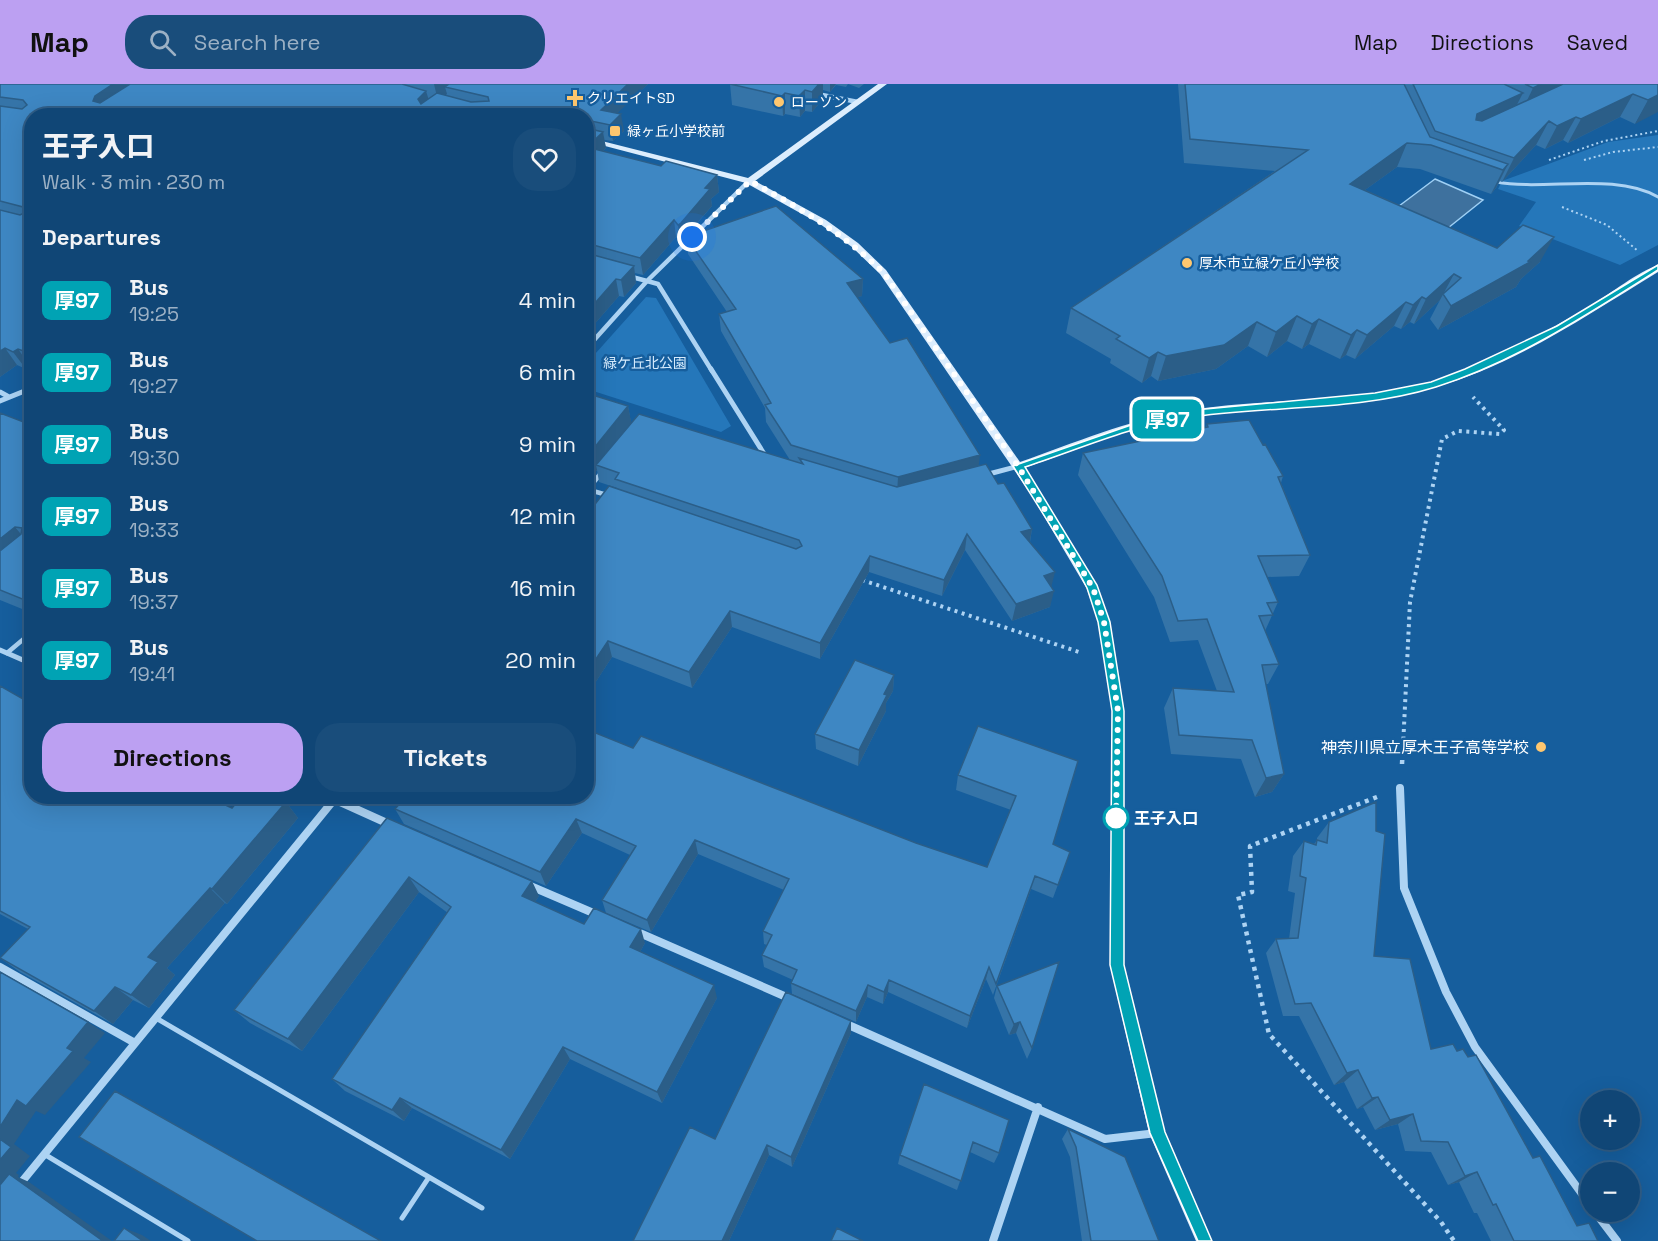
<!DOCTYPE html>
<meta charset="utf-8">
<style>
body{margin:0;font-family:"Space Grotesk","Noto Sans JP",sans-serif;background:#194d7b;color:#f1f3f6;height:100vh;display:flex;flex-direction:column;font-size:22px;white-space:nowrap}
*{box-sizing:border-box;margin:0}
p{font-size:20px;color:#9cb1c5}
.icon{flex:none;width:33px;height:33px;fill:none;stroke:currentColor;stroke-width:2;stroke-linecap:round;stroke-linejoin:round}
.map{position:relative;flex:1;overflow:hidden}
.panel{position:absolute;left:24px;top:24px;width:570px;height:696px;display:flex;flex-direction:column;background:#104676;border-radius:24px;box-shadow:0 6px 24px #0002,0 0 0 2px #305e88}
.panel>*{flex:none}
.badge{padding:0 12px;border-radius:9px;font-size:21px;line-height:39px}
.controls{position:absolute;left:1580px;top:1006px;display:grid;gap:12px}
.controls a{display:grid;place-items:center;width:60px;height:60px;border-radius:50%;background:#104676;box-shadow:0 6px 24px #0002,0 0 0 2px #305e88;font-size:30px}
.you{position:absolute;width:30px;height:30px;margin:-15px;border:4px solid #fff;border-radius:50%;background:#1a73e8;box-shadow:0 0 0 9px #1a73e833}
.map>.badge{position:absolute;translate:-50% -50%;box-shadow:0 0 0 3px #fff}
h2{padding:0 18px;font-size:22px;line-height:54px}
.round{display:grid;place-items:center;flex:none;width:63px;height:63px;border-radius:24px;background:#194d7b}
.headline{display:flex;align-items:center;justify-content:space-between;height:102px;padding:0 18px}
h1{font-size:28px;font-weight:800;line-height:45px}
.primary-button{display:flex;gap:12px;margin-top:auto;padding:12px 18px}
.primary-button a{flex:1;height:69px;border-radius:24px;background:#bca0f2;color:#111;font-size:24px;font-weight:800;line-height:69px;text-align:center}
.primary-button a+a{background:#194d7b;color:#f1f3f6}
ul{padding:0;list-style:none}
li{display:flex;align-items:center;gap:18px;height:72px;padding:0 18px}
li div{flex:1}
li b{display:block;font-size:22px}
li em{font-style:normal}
li .badge{min-width:66px;font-weight:700;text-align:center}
header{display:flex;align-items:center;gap:36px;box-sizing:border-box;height:84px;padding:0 30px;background:#bca0f2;color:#111}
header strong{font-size:28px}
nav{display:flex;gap:33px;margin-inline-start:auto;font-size:21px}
.search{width:420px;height:54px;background:#194d7b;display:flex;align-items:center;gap:15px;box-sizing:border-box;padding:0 21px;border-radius:24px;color:#9cb1c5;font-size:22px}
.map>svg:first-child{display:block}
.green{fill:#2577ba}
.water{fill:#3e719e;stroke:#9fd0f5;stroke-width:1.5}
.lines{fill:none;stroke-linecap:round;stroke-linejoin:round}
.path-far2{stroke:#add3f3;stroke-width:2;stroke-dasharray:2 3;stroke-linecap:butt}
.path-far1{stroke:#add3f3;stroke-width:4;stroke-dasharray:3 4.5;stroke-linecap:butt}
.path{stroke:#add3f3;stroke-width:4.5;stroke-dasharray:4 5;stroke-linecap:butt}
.lane-far2{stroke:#add3f3;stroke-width:3}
.lane-far1{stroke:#add3f3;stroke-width:4.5}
.lane{stroke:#add3f3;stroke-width:5}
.street-far2{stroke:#add3f3;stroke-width:4.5}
.street-far1{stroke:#add3f3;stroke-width:5}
.street{stroke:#add3f3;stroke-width:8}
.secondary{fill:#dcedfd;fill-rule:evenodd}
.wall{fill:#3574a8}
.shaded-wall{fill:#2b5e88}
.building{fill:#3e87c3;stroke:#2b5e88;stroke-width:1.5}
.line{fill:#00a3b4;stroke:#fff;stroke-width:1.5}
.walk{stroke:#fff;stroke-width:6;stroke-dasharray:0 10.8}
.poi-dot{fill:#ffc76f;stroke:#165e9d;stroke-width:2}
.stop-dot{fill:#fff;stroke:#00a3b4;stroke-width:3}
.labels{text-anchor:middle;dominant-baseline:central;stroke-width:5;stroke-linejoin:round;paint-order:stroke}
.far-poi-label{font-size:14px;fill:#fff;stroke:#165e9d;text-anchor:start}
.far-park-label{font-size:14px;fill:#d5ebfd;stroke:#165e9d}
.poi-label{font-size:16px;fill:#fff;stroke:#165e9d;text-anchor:end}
.stop-label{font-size:16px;font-weight:bold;fill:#fff;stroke:#165e9d;text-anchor:start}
</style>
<header>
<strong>Map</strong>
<div class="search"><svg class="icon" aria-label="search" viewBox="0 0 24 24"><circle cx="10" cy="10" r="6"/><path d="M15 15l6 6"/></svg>Search here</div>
<nav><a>Map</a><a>Directions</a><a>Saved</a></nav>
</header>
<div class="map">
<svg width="1658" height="1157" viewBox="0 0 1658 1157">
<rect width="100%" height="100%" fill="#165e9d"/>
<path class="green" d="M1658,51v110l-38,20 -101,-39 17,-24 -38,-13 4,-8 106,-39z
M646,213l10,1 75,128 -10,6 -134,-43v-26z"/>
<path class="water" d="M1435,95l48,21 -50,40 -50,-22z"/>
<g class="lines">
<path class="path-far2" d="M1549,76l55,-19 54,-10
M1584,76l29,-8 45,-5
M1562,123l45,18 31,26"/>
<path class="path-far1" d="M862,496l220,73
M1403,663l7,-145 32,-163 16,-8 42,3 4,-4 -31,-33"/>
<path class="path" d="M1402,680l1,-19
M1377,713l-127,49 2,46 -14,3 31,139 172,188 13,19"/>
<path class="lane-far2" d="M1496,98c50,9 118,-10 162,15"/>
<path class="lane-far1" d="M586,405l21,6
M7,569l25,-21"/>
<path class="lane" d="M156,934l326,190
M44,1070l144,87
M402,1134l27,-41"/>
<path class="street-far2" d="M817,10l41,8
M586,265l61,-68 -19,-5
M712,287l-54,-87 -11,-3 102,-100"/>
<path class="street-far1" d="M711,285l55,88
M0,308l9,5
M0,317l32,-13
M985,391l34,-9
M586,407l17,-20
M0,566l32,14"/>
<path class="street" d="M1400,704l4,100 42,104 29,55 115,158
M327,712l62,28
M528,801l70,30
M635,847l156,68
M0,883l135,76
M844,939l261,116 52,-6
M20,1100l317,-388
M1595,1128l22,29
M993,1157l45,-134"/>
<path class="secondary" d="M878,0h9l-132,97 71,39 32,23 28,27 134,192c54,-19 108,-42 165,-51 80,-14 164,-6 243,-28 58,-16 112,-48 164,-78 19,-12 46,-33 66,-40v7c-71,43 -144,94 -226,116 -81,22 -165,15 -248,29 -55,10 -107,33 -160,51l73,117 13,37 14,89v254l41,167 47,109h-16l-47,-108 -39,-168 2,-254 -14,-89 -11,-33 -55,-93 -152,-222 -28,-27 -32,-23 -74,-41 -160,-42v-4l162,41z"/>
</g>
<path class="wall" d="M0,0h648l-31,29 7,18 -11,10 -9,-1 2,8 -3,3 58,15 56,9 2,17 -8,7 1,7 -29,34 -3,2 -4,-5 -33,38 -8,-2 1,10 -12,14 -5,-1 -27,31 -6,-1v-210h-554v251l-2,-1 -4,3 -9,-4 -17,12z
M730,0h134l-5,4 -11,-4 -2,3 -10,-2 -6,7 -7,-2v9l-11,13 -7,-1 -5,6 -15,-3 -2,2 -51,-11z
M1178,0h480l-23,40 -15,-7 -52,26 -5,-3 -18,9 -9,-4 -34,37 -2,-1 -4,7 -5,6 -71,-25 -23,-2 -32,23 132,58 43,14 -19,17 -5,8 -78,43 -8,-11 10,-19 -26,24 -4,-2 -9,7 -7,-3 -39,33 -9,-4 -6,4 -31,-15 -7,5 -15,-8 -20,16 -19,-11 -32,23 -58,12 -7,-5 -9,7 -32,-20 1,-4 -45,-26 5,-25 204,-137 -91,-8z
M686,153l177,42 -1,17 -5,1 122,169 19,18 34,45 -2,13 21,45 -1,20 -38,14 -47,-71 -23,46 -73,-24 -49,87 -88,-32 -40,61 -80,-31 -26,40v-181l31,-28 -18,-6 -2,-12 -7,9 -4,-1v-85l42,13 3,17 159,37 -24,-38 -1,-14 -44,-77 -2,-17 8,-2 -39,-58z
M0,329l26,10 6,-4v194l-32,-13z
M1207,340l56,21 20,31 -2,7 29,72 -11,21 -32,1 11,25 -13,29 14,33 -11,20h-2l18,90 -12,18 -17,5 -14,-38 -70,-5 -7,-46 9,-20 44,3 -19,-51 -28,2 -16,-45 -76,-122 5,-22 123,-25z
M894,591l-1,16 -7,12v8l-28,55 -42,-17 -1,-15z
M0,602l32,110 200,12 54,-6 12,16 -71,86 -2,-1 -58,65 8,7 -26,33 -16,-8 -20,24 -93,-52 -20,-14 28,-29 -28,-15z
M978,642l75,118 17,8 -17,46 -22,-9 -38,106 -7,-16 -19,49 -79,-36 -5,12 -16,-7 -11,25 -64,-28 -1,-11 2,-3 -29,-13 -2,-12 5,-10 -3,-1 -1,-13 21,-41 -86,-36 -47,78 -45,-19 -4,-13 28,-45 -48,-22 -36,53 -142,-62 -9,-15 3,-3 -4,-2 -5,-8h197l47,-48 354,119 24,-57 -55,-20 2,-15z
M387,734l152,78 -4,6 49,22 61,19 -5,9 77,46 -55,105 -92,-44 -60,100 -98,-51 -8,13 -59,-30 -13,-12 116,-166 -29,-21 -117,159 -52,-28 -16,-13z
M1329,738l45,134 57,93 26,2 11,6 109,169 21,15h-107l-14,-28h-3l-15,-31 -11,3 -17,-33 -26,-1 -7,-27 -23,6 -12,-23 -6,2 -13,-27 -10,3 -35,-69h-16l-17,-63 10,-14h13l6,-46 -7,-2 5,-35 11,-15 10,3 3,-4v-2z
M1059,878l-27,86 -5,11 -11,-26 -7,2 -15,-37 3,-12z
M851,937v12l-59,134 -23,-12 -40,86h-96l82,-102z
M924,1000l75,69 -5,10 -24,-11 -13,38 -59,-26 2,-9z
M1068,1045l91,112h-77l-12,-84 -8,-18z"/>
<path class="shaded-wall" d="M113,0h34l-43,28 -11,-11 2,-5z
M434,0h25l-14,3 2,7 -9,7z
M628,0h20l-42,40 -5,-14z
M819,0h4v15l-11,13v-20z
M830,0h6l-6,8z
M1541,0h38l-57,27 11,-23z
M805,6v21l-5,6 -1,-21z
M426,7l5,16 -8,8 -5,-16z
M785,9v21l-2,2 -1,-20z
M1523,9l-12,23 -45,22 11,-24z
M1633,10l-13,23 -52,26 13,-24z
M1658,11v17l-23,12 13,-24z
M621,30l3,17 -11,10 -3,-16z
M1576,33l-13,23 -18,9 12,-23z
M1549,37l-13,24 -34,37 12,-24z
M603,48l3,16 -16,15 -3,-16z
M1407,59l-10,24 -57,41 10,-24z
M1508,80l-12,24 -5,6 12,-24z
M717,91l2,17 -8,7 1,7 -32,36 -2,-17 27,-37z
M674,136l2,17 -33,38 -3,-17z
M1554,153l-14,25 -19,17 -5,8 -78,43 13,-24 77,-45z
M634,182l2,17 -12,14 -3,-17z
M1454,190l-14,26 -26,24 12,-25z
M616,195l3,17 -27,31 -3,-17z
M863,195l-1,17 -15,4v-17z
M1422,213l-12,25 -9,7 12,-24z
M1406,218l-12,24 -39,33 12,-24z
M1297,232l-10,25 -20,16 9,-25z
M1319,235l-10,25 -7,5 10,-25z
M1257,238l-9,24 -32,23 -58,12 8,-25z
M1357,246l-11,25 -6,4 11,-24z
M5,264l12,17 -17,12v-26z
M18,265l12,17 -4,3 -13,-17z
M1158,268l-7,24 -9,7 7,-25z
M628,322l4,20 -36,39 1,5 -7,9 -4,-13v-8z
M980,371l-2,17 -81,22 1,-17z
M15,443l14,17 -29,23v-28z
M1032,445l-3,17 -8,-14z
M967,450l-2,16 -23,46 2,-16z
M870,472l-1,16 -49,87v-16z
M1055,488l-4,16 -7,-12z
M1054,507l-4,16 -38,14 4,-17z
M730,527l2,16 -40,61 -3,-16z
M608,557l4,16 -26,40v-23z
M894,591l-1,16 -7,12v8l-28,55 1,-16 25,-56z
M1284,690l-12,18 -17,5 11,-19z
M286,718l12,16 -71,86 -15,-15z
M576,735l6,14 -36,53 -6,-14z
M695,756l3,14 -47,78 -4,-12z
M409,793l10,15 -117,159 -14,-12z
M532,797l7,15 -10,15 -7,-15z
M210,804l15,15 -58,65 8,7 -26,33 -18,-13 17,-38z
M641,845l4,14 -10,18 -5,-14z
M989,883l-3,12 -19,49 3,-12z
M889,896l-1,12 -5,12 1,-12z
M714,901l3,13 -55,105 -5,-11z
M868,901l-1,12 -11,25v-11z
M115,903l18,13 -20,24 -19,-13z
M851,937v12l-59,134 -1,-10z
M88,938l17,11 -21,25 7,4 -46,53 -9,-4 -22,33 16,12 -14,17 3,2 -1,2 11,5 83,59h-9l-103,-42v-72l17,-27 50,-52z
M1020,938l-4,11 -7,2 5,-11z
M563,963l7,12 -60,100 -9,-9z
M1358,986l-14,12 -10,3 13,-12z
M1378,1013l-15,10 -6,2 15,-11z
M400,1014l12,10 -8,13 -12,-11z
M1413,1030l-15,10 -23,6 15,-10z
M767,1061l2,10 -40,86h-7z
M1477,1088l-18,10 -11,3 17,-9z
M124,1144l18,7 9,6h-8z"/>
<path class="building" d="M0,0h113l-18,12 -2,5 7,2 30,-19h272l24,7 -8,8 3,5 16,-11 34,9 18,-1 -1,-4 -43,-10 4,-3h179l-27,26 20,4 -11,11 -24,-5v-4h-554v238l-14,-5 -5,3 -8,-4 -5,3v-141l20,5 6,-3 -3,-5 -23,-6v-95l22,3 5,-4 -4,-5 -23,-3z
M730,0h89l-7,8 -7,-2 -6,6 -14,-3 -3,3z
M1185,0h219l26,53 78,27 -5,6 -72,-25 -24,-2 -57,41 147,64 26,-23 31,12 -26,24 2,1 -79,44 -8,-12 18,-16 -7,-4 -28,25 -4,-2 -9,8 -7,-3 -39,33 -10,-5 -6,5 -32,-16 -7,5 -15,-8 -21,16 -19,-10 -33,23 -58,11 -8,-4 -9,6 -33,-19 4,-3 -49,-28 237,-158 -118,-11z
M1413,0h91l19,9 -46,21 -1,6 6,1 81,-37h95v11l-10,5 -15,-6 -52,25 -5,-2 -19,9 -8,-5 -35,37 -79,-27z
M1525,0h16l-8,4z
M586,44l17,4 -16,15 74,19 5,-5 51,14 -12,13 5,1 -29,34 -3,2 -4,-5 -34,38 -54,-15z
M776,122l87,73 -16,4 43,60 17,-5 73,117 -82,22 -107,-32 -26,-40 6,-2 -52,-89 17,-5 -50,-72z
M586,169l48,13 -13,14 -5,-1 -27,31h-3z
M586,309l42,13 -42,52z
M0,329l26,10 6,-4v184l-32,-13v-39l21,-17 1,-6 -7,-1 -15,12z
M639,330l164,50 -4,-6 98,29 89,-23 12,20 6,-1 28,46 -11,3 34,40 -11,4 10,15 -38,13 -49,-70 -23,46 -74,-24 -50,87 -90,-32 -41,61 -81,-31 -22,33v-158l23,-30 187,63 6,-3 -3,-6 -184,-61 4,-6 -23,-8z
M1249,336l14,25 2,-1 18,32 -5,1 32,78 -52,1 20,46 -11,1 6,12 -14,1 20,48 -17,1 22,109 -18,4 -14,-38 -73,-5 -6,-47 61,4 -27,-73 -29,2 -16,-45 -79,-123 125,-26 -1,-3z
M855,576l39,15 -10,19 3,1 -28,55 -44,-16z
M0,602l32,18v92h174l26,12 10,-12h32l12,6 -74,87 -2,-1 -62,69 10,5 -27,33 -16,-8 -21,24 -94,-53 30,-31 -30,-16z
M978,642l100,35 -25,83 17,8 -12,33 -23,-9 -39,108 -7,-17 -19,49 -81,-36 -5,12 -16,-7 -12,26 -65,-28 6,-13 -35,-15 10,-20 -9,-4 26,-52 -94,-39 -48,80 -45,-20 34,-54 -60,-27 -36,53 -145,-63 10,-11 -3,-2h184v-67l47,19 8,-12 275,107 71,24 29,-71 -58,-21z
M1376,718v29l9,3 -11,122 36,3 21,90 22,-5 4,7 6,-2 5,8 8,-2 57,103 7,-2 37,70 12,-3 9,18h-84l-18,-37 -3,1 -16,-33 -12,4 -17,-34 -27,-1 -8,-27 -23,6 -12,-23 -6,1 -14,-28 -11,3 -36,-70 -16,1 -19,-65 22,-1 8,-60 -6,-2 4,-35 12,4 1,-5 10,3 2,-21z
M387,734l145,63 -10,15 62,28 10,-16 47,21 -11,18 84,38 -57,107 -94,-45 -62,103 -101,-52 -8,12 -60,-31 119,-172 -42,-30 -121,162 -54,-29z
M1059,878l-27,86 -12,-26 -6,2 -17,-38z
M0,888l88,50 -21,26 6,3 -47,55 -9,-6 -17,27z
M786,908l65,29 -60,136 -24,-12 -45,96h-89l57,-114 25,12z
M924,1000l85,36 -10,33 -26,-11 -12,39 -61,-26z
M115,1007l266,150h-124l-178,-104z
M1068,1045l57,28 34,84h-68l-15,-94z
M0,1055l11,8 -11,13z
M9,1090l94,67h-103v-56z
M124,1144l19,13h-29z
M837,1144l26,13h-32z"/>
<path class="line" d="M1658,181v5c-68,43 -141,91 -222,117 -80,25 -169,18 -251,31 -54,8 -108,32 -160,49l72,118 13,37 14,89v254l41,167 47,109h-14l-48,-108 -40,-168 2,-254 -14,-89 -11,-34 -13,-25 -61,-97 118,-41 53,-14 191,-18 56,-11 34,-13 92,-43z"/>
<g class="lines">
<path class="walk" d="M692,153l58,-56c51,28 90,50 133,91l135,194 75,122 11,34 14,89 -2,107"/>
</g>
<g class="poi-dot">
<path d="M572 5h6v6h6v6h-6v6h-6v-6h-6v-6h6z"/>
<circle cx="779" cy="18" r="6"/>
<rect x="609" y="41" width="12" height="12" rx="3"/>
<circle cx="1187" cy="179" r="6"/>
<circle cx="1541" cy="663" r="6"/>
</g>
<circle class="stop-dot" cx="1116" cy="734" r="12"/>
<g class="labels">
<g class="far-poi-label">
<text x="587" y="14">クリエイトSD</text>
<text x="791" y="18">ローソン</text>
<text x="627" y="47">緑ヶ丘小学校前</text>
<text x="1199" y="179">厚木市立緑ケ丘小学校</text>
</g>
<g class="far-park-label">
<text x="645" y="279">緑ケ丘北公園</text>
</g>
<g class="poi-label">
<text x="1529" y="663">神奈川県立厚木王子高等学校</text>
</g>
<g class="stop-label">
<text x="1134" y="734">王子入口</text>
</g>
</g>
</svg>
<div class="controls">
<a>+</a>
<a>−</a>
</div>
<div class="you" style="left:692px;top:153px"></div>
<b class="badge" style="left:1167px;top:335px;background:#00a3b4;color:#fff">厚97</b>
<section class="panel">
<div class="headline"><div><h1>王子入口</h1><p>Walk · 3 min · 230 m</p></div><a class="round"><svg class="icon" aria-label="heart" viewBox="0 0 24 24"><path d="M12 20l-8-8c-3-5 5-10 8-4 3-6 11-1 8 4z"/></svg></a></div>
<h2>Departures</h2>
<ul>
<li><span class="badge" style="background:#00a3b4;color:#fff">厚97</span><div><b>Bus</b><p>19:25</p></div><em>4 min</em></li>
<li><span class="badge" style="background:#00a3b4;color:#fff">厚97</span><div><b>Bus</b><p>19:27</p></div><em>6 min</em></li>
<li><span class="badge" style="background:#00a3b4;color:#fff">厚97</span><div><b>Bus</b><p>19:30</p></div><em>9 min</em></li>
<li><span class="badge" style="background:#00a3b4;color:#fff">厚97</span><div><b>Bus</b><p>19:33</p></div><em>12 min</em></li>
<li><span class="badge" style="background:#00a3b4;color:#fff">厚97</span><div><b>Bus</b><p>19:37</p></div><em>16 min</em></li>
<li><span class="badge" style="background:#00a3b4;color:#fff">厚97</span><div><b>Bus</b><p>19:41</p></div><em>20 min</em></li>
</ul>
<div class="primary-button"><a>Directions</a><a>Tickets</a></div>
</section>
</div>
